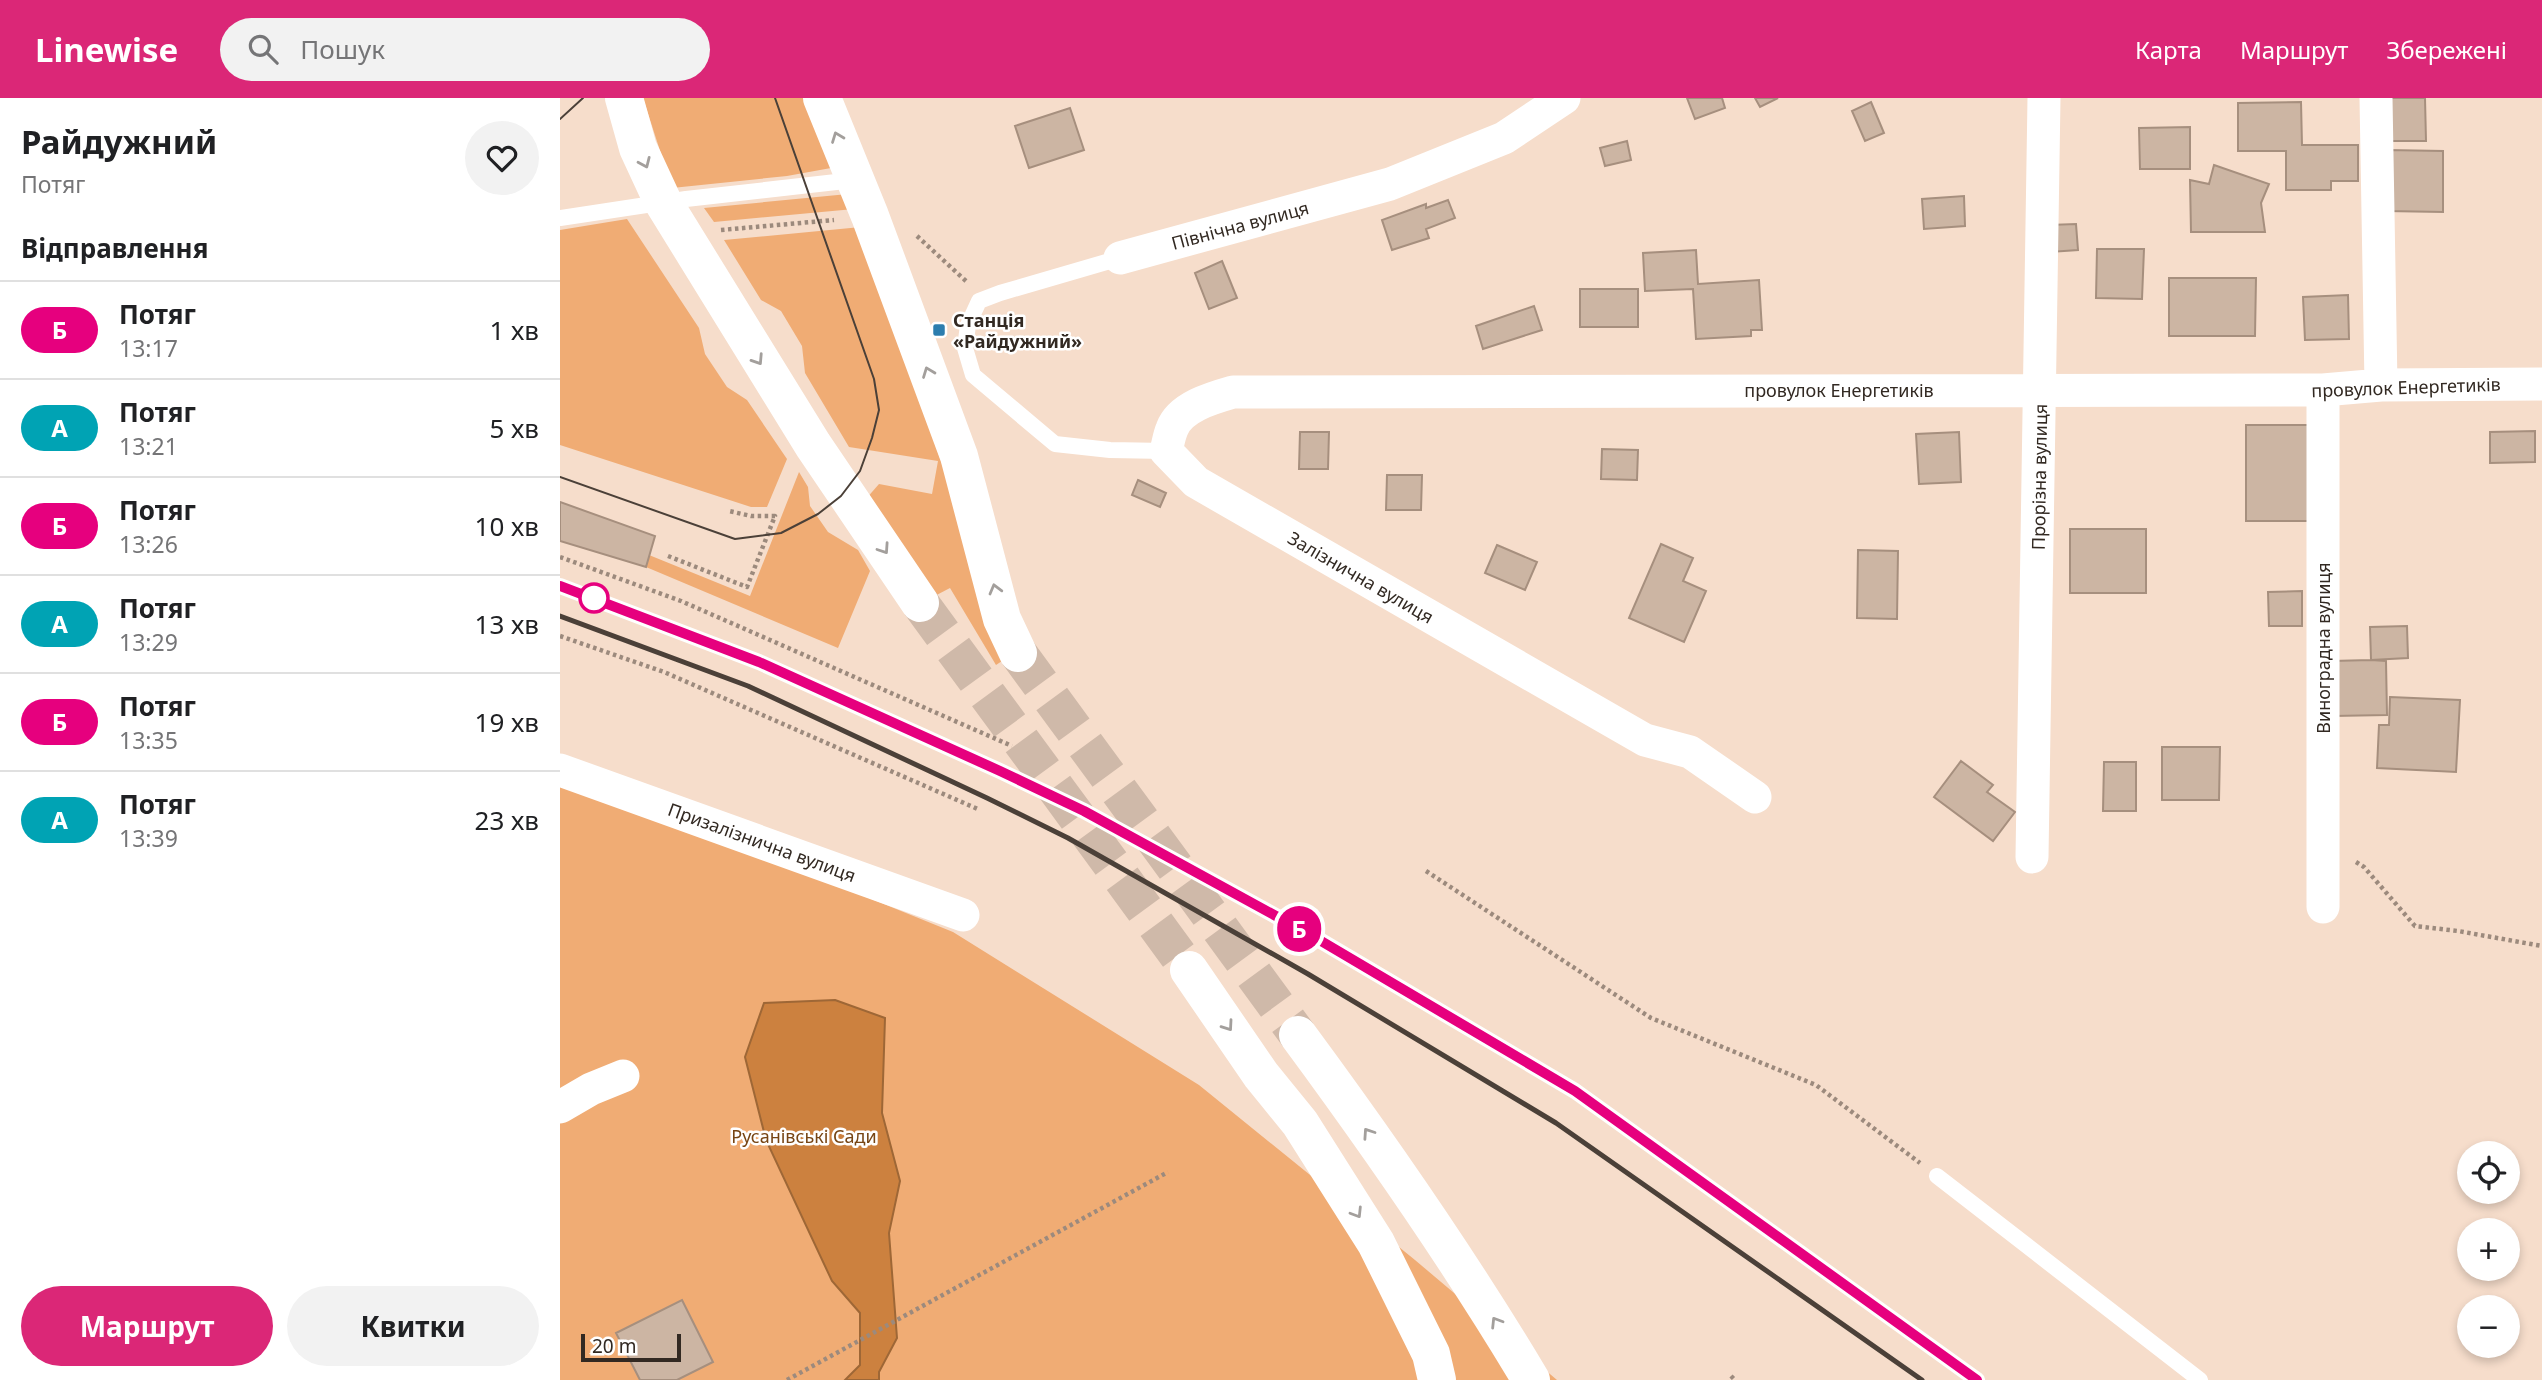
<!DOCTYPE html>
<html lang="uk">
<meta charset="utf-8">
<style>
body{margin:0;font-family:"Noto Sans",sans-serif;background:#f2f2f2;color:#202124;height:100vh;display:flex;flex-direction:column;font-size:26px;white-space:nowrap}
*{box-sizing:border-box;margin:0}
p{font-size:23px;color:#757577}
.icon{flex:none;width:38px;height:38px;fill:none;stroke:currentColor;stroke-width:2;stroke-linecap:round;stroke-linejoin:round}
.map{position:relative;flex:1;overflow:hidden}
.details{display:flex;flex-direction:column;background:#fff;width:560px}
.details>*{flex:none}
.badge{padding:0 14px;border-radius:23px;font-size:24px;line-height:46px}
.controls{position:absolute;left:1897px;top:1043px;display:grid;gap:14px}
.controls a{display:grid;place-items:center;width:63px;height:63px;border-radius:50%;background:#fff;box-shadow:0 4px 10px #0003;font-size:35px}
.scale{position:absolute;left:21px;bottom:18px;width:100px;box-sizing:border-box;padding-left:7px;border:4px solid #322922;border-top:0;font-size:19px;line-height:24px;white-space:nowrap;color:#322922;-webkit-text-stroke:5px #fff;paint-order:stroke}
.map>.badge{position:absolute;translate:-50% -50%;box-shadow:0 0 0 4px #fff}
h2{padding:0 21px;font-size:26px;line-height:63px}
.round{display:grid;place-items:center;flex:none;width:74px;height:74px;border-radius:37px;background:#f2f2f2}
.headline{display:flex;align-items:center;justify-content:space-between;height:119px;padding:0 21px}
h1{font-size:33px;font-weight:700;line-height:52px}
.button{display:flex;gap:14px;margin-top:auto;padding:14px 21px}
.button a{flex:1;height:80px;border-radius:42px;background:#db2777;color:#fff;font-size:28px;font-weight:700;line-height:80px;text-align:center}
.button a+a{background:#f2f2f2;color:#202124}
ul{padding:0;list-style:none}
li{display:flex;align-items:center;gap:21px;height:98px;padding:0 21px;border-top:2px solid #e0e0e0}
li div{flex:1}
li b{display:block;font-size:26px}
li em{font-style:normal}
li .badge{min-width:77px;font-weight:700;text-align:center}
header{display:flex;align-items:center;gap:42px;box-sizing:border-box;height:98px;padding:0 35px;background:#db2777;color:#fff}
header strong{font-size:33px}
nav{display:flex;gap:38px;margin-inline-start:auto;font-size:24px}
.search{width:490px;height:63px;background:#f2f2f2;display:flex;align-items:center;gap:18px;box-sizing:border-box;padding:0 24px;border-radius:38px;color:#757577;font-size:26px}
main{display:flex;flex:1;min-height:0}
.map>svg:first-child{display:block}
.green{fill:#f0ac74}
.water{fill:#cc813f;stroke:#9e6736;stroke-width:2}
.building{fill:#ccb5a3;stroke:#a68f7e;stroke-width:2}
.lines{fill:none;stroke-linecap:round;stroke-linejoin:round}
.secondary-tunnel{stroke:#cfb9a9;stroke-width:38;stroke-dasharray:38 19;stroke-linecap:butt}
.path{stroke:#9c8a7d;stroke-width:4.5;stroke-dasharray:3.5 3.5;stroke-linecap:butt}
.lane{stroke:#fff;stroke-width:16}
.street{stroke:#fff;stroke-width:33}
.secondary{stroke:#fff;stroke-width:38}
.tram{stroke:#4b4038;stroke-width:2}
.rail{stroke:#4b4038;stroke-width:5}
.oneway{stroke:#a39f9c}
.line-casing{stroke:#fff;stroke-width:16}
.line{stroke:#e6007e;stroke-width:10}
.poi-dot{fill:#2c7dae;stroke:#fff;stroke-width:2.5}
.stop-dot{fill:#fff;stroke:#e6007e;stroke-width:3.5}
.labels{text-anchor:middle;dominant-baseline:central;stroke-width:5;stroke-linejoin:round;paint-order:stroke}
.street-label{font-size:18px;fill:#322922;stroke:#fff}
.poi-label{font-size:18px;font-weight:bold;fill:#322922;stroke:#fff;text-anchor:start}
.park-label{font-size:18px;fill:#774514;stroke:#fff}
</style>
<header>
<strong>Linewise</strong>
<div class="search"><svg class="icon" aria-label="search" viewBox="0 0 24 24"><circle cx="10" cy="10" r="6"/><path d="M15 15l6 6"/></svg>Пошук</div>
<nav><a>Карта</a><a>Маршрут</a><a>Збережені</a></nav>
</header>
<main>
<section class="details">
<div class="headline"><div><h1>Райдужний</h1><p>Потяг</p></div><a class="round"><svg class="icon" aria-label="heart" viewBox="0 0 24 24"><path d="M12 20l-8-8c-3-5 5-10 8-4 3-6 11-1 8 4z"/></svg></a></div>
<h2>Відправлення</h2>
<ul>
<li><span class="badge" style="background:#e6007e;color:#fff">Б</span><div><b>Потяг</b><p>13:17</p></div><em>1 хв</em></li>
<li><span class="badge" style="background:#00a3b4;color:#fff">A</span><div><b>Потяг</b><p>13:21</p></div><em>5 хв</em></li>
<li><span class="badge" style="background:#e6007e;color:#fff">Б</span><div><b>Потяг</b><p>13:26</p></div><em>10 хв</em></li>
<li><span class="badge" style="background:#00a3b4;color:#fff">A</span><div><b>Потяг</b><p>13:29</p></div><em>13 хв</em></li>
<li><span class="badge" style="background:#e6007e;color:#fff">Б</span><div><b>Потяг</b><p>13:35</p></div><em>19 хв</em></li>
<li><span class="badge" style="background:#00a3b4;color:#fff">A</span><div><b>Потяг</b><p>13:39</p></div><em>23 хв</em></li>
</ul>
<div class="button"><a>Маршрут</a><a>Квитки</a></div>
</section>
<div class="map">
<svg width="1982" height="1282" viewBox="0 0 1982 1282">
<rect width="100%" height="100%" fill="#f6ddcb"/>
<path class="green" d="M83,0h167l21,70 -44,8 -115,12z
M288,96l6,15 -140,13 -10,-14z
M67,121l72,109 6,26 22,33 20,13 40,59 -20,48h-16l-191,-62v-215z
M301,129l147,430 -12,8 -46,-77 -23,12 -62,-100 14,-16 53,10 6,-33 -89,-14 -44,-74 -3,-27 -21,-35 -20,-11 -37,-60z
M239,374l9,15 2,19 18,26 30,18 12,21 -32,77 -192,-81 3,-12 101,41z
M0,675l393,159 246,153 216,175 142,120h-997z"/>
<path class="water" d="M275,902l50,18 -3,95 18,68 -11,52 8,105 -18,34v8h-34l15,-15v-52l-28,-32 -66,-141 -21,-83 19,-54z"/>
<path class="building" d="M1127,0h35l3,10 -30,11z
M1195,0h23l-18,9z
M1830,0h35l1,43h-36z
M1311,4l13,31 -19,8 -13,-30z
M1741,4l1,43h56v36h-27v9h-45v-39h-48v-48z
M510,10l14,42 -55,18 -14,-42z
M1630,29v42h-50l-1,-41z
M1067,43l4,19 -26,6 -5,-18z
M1827,52l56,1v61l-57,-1z
M1654,67l55,19 -8,19 4,29h-74l-1,-52 19,4z
M1404,98l1,30 -41,3 -2,-30z
M888,102l7,18 -29,11 3,9 -37,12 -10,-30 44,-16v4z
M1516,126l2,26 -28,2 -1,-27z
M1537,151h47l-2,50 -46,-1z
M1136,152l2,34 61,-4 3,50h-11v6l-55,3 -3,-50 -48,2 -2,-38z
M662,163l15,37 -28,11 -14,-36z
M1609,180h87l-1,58h-86z
M1020,191h58v38h-58z
M1788,197l1,44 -44,1 -2,-43z
M974,208l8,24 -59,19 -7,-23z
M1686,327h62v96h-62z
M1975,333v31l-45,1v-31z
M740,334h29l-1,37h-29z
M1399,334l2,50 -42,2 -3,-50z
M1042,351l36,1 -1,30 -36,-1z
M827,377h35l-1,35h-35z
M578,382l28,13 -6,14 -28,-12z
M0,404l95,34 -9,31 -86,-26z
M1510,431h76v64h-76z
M1101,446l32,14 -10,23 23,10 -22,51 -55,-24z
M937,447l40,17 -12,28 -40,-17z
M1298,452l40,1 -1,68 -40,-1z
M1742,493v35h-33l-1,-34z
M1847,528l1,32 -37,2 -1,-33z
M1811,562l15,1 1,54 -54,1 -1,-55z
M1830,599l70,3 -4,72 -79,-4 2,-43h10z
M1602,649h58l-1,53h-57z
M1401,663l32,24 -6,7 28,20 -22,29 -59,-44z
M1544,664h32v49h-33z
M122,1202l31,62 -36,18h-37l-24,-47z"/>
<g class="lines">
<path class="secondary-tunnel" d="M360,505l269,367
M458,555l280,382"/>
<path class="path" d="M161,132l113,-10
M357,138l50,46
M108,458l79,31 28,-71h-24l-22,-5
M0,459l121,44 331,145
M0,538l104,36 316,138
M1796,764l8,5 51,59 43,5 84,15
M866,773l225,147 165,67 104,78
M1171,1278l4,4
M227,1282l381,-208"/>
<path class="lane" d="M0,120l126,-19 168,-19
M560,160l-120,35 -21,8 -11,24 -3,23 8,27 82,69 55,6 56,1
M1377,1078l263,204"/>
<path class="street" d="M1816,0l5,287
M560,160l270,-74 114,-46 60,-40
M1763,292v517
M0,672l403,145
M1195,699l-65,-45 -45,-12 -449,-258 -30,-31c2,-7 3,-15 6,-22 8,-22 40,-31 61,-37l1090,-2 58,-5 161,-1
M1472,759l12,-759
M0,1009l31,-18 32,-13"/>
<path class="secondary" d="M64,0l14,50 25,54 150,243 107,158
M262,0l48,118 89,240 43,163 16,34
M629,872l72,105 39,48 76,120 55,111 6,26
M738,937c82,111 162,226 233,345"/>
<path class="tram" d="M0,21l23,-21
M0,379l175,62 46,-6 37,-19 23,-18 19,-25 12,-33 7,-28 -5,-31 -99,-281"/>
<path class="rail" d="M0,488l199,76 241,109 85,40 231,127 259,153 402,289
M0,518l188,70 239,112 81,40 240,136 248,149 366,257"/>
</g>
<defs><path id="oneway-chevron" d="M-2-3.5L2.5 0L-2 3.5" fill="none" stroke-width="1.6" stroke-linecap="round" stroke-linejoin="round" transform="scale(1.75)"/></defs>
<g class="oneway">
<use href="#oneway-chevron" transform="translate(277 39) rotate(-111)"/>
<use href="#oneway-chevron" transform="translate(85 65) rotate(66)"/>
<use href="#oneway-chevron" transform="translate(198 262) rotate(57)"/>
<use href="#oneway-chevron" transform="translate(368 274) rotate(-111)"/>
<use href="#oneway-chevron" transform="translate(324 451) rotate(56)"/>
<use href="#oneway-chevron" transform="translate(435 491) rotate(-105)"/>
<use href="#oneway-chevron" transform="translate(668 928) rotate(55)"/>
<use href="#oneway-chevron" transform="translate(808 1035) rotate(-124)"/>
<use href="#oneway-chevron" transform="translate(797 1115) rotate(58)"/>
<use href="#oneway-chevron" transform="translate(936 1224) rotate(-122)"/>
</g>
<g class="lines">
<defs>
<path id="line" d="M0,488l199,76 241,109 84,40 232,127 259,153 402,289"/>
</defs>
<use href="#line" class="line-casing"/>
<use href="#line" class="line"/>
</g>
<rect class="poi-dot" x="372" y="225" width="14" height="14" rx="3.5"/>
<circle class="stop-dot" cx="34" cy="500" r="14"/>
<g class="labels">
<g class="street-label">
<text transform="translate(680 127) rotate(-15)">Північна вулиця</text>
<text transform="translate(1846 289) rotate(-2)">провулок Енергетиків</text>
<text x="1279" y="292">провулок Енергетиків</text>
<text transform="translate(1479 379) rotate(-89)">Прорізна вулиця</text>
<text transform="translate(801 479) rotate(30)">Залізнична вулиця</text>
<text transform="translate(1763 550) rotate(-90)">Виноградна вулиця</text>
<text transform="translate(202 744) rotate(20)">Призалізнична вулиця</text>
</g>
<g class="poi-label">
<text x="393" y="222">Станція<tspan x="393" dy="21">«Райдужний»</tspan></text>
</g>
<g class="park-label">
<text x="244" y="1038">Русанівські Сади</text>
</g>
</g>
</svg>
<div class="controls">
<a><svg class="icon" aria-label="locate" viewBox="0 0 24 24"><circle cx="12" cy="12" r="6"/><path d="M12 2v4M12 18v4M2 12h4M18 12h4"/></svg></a>
<a>+</a>
<a>−</a>
</div>
<div class="scale">20 m</div>
<b class="badge" style="left:739px;top:831px;background:#e6007e;color:#fff">Б</b>
</div>
</main>
